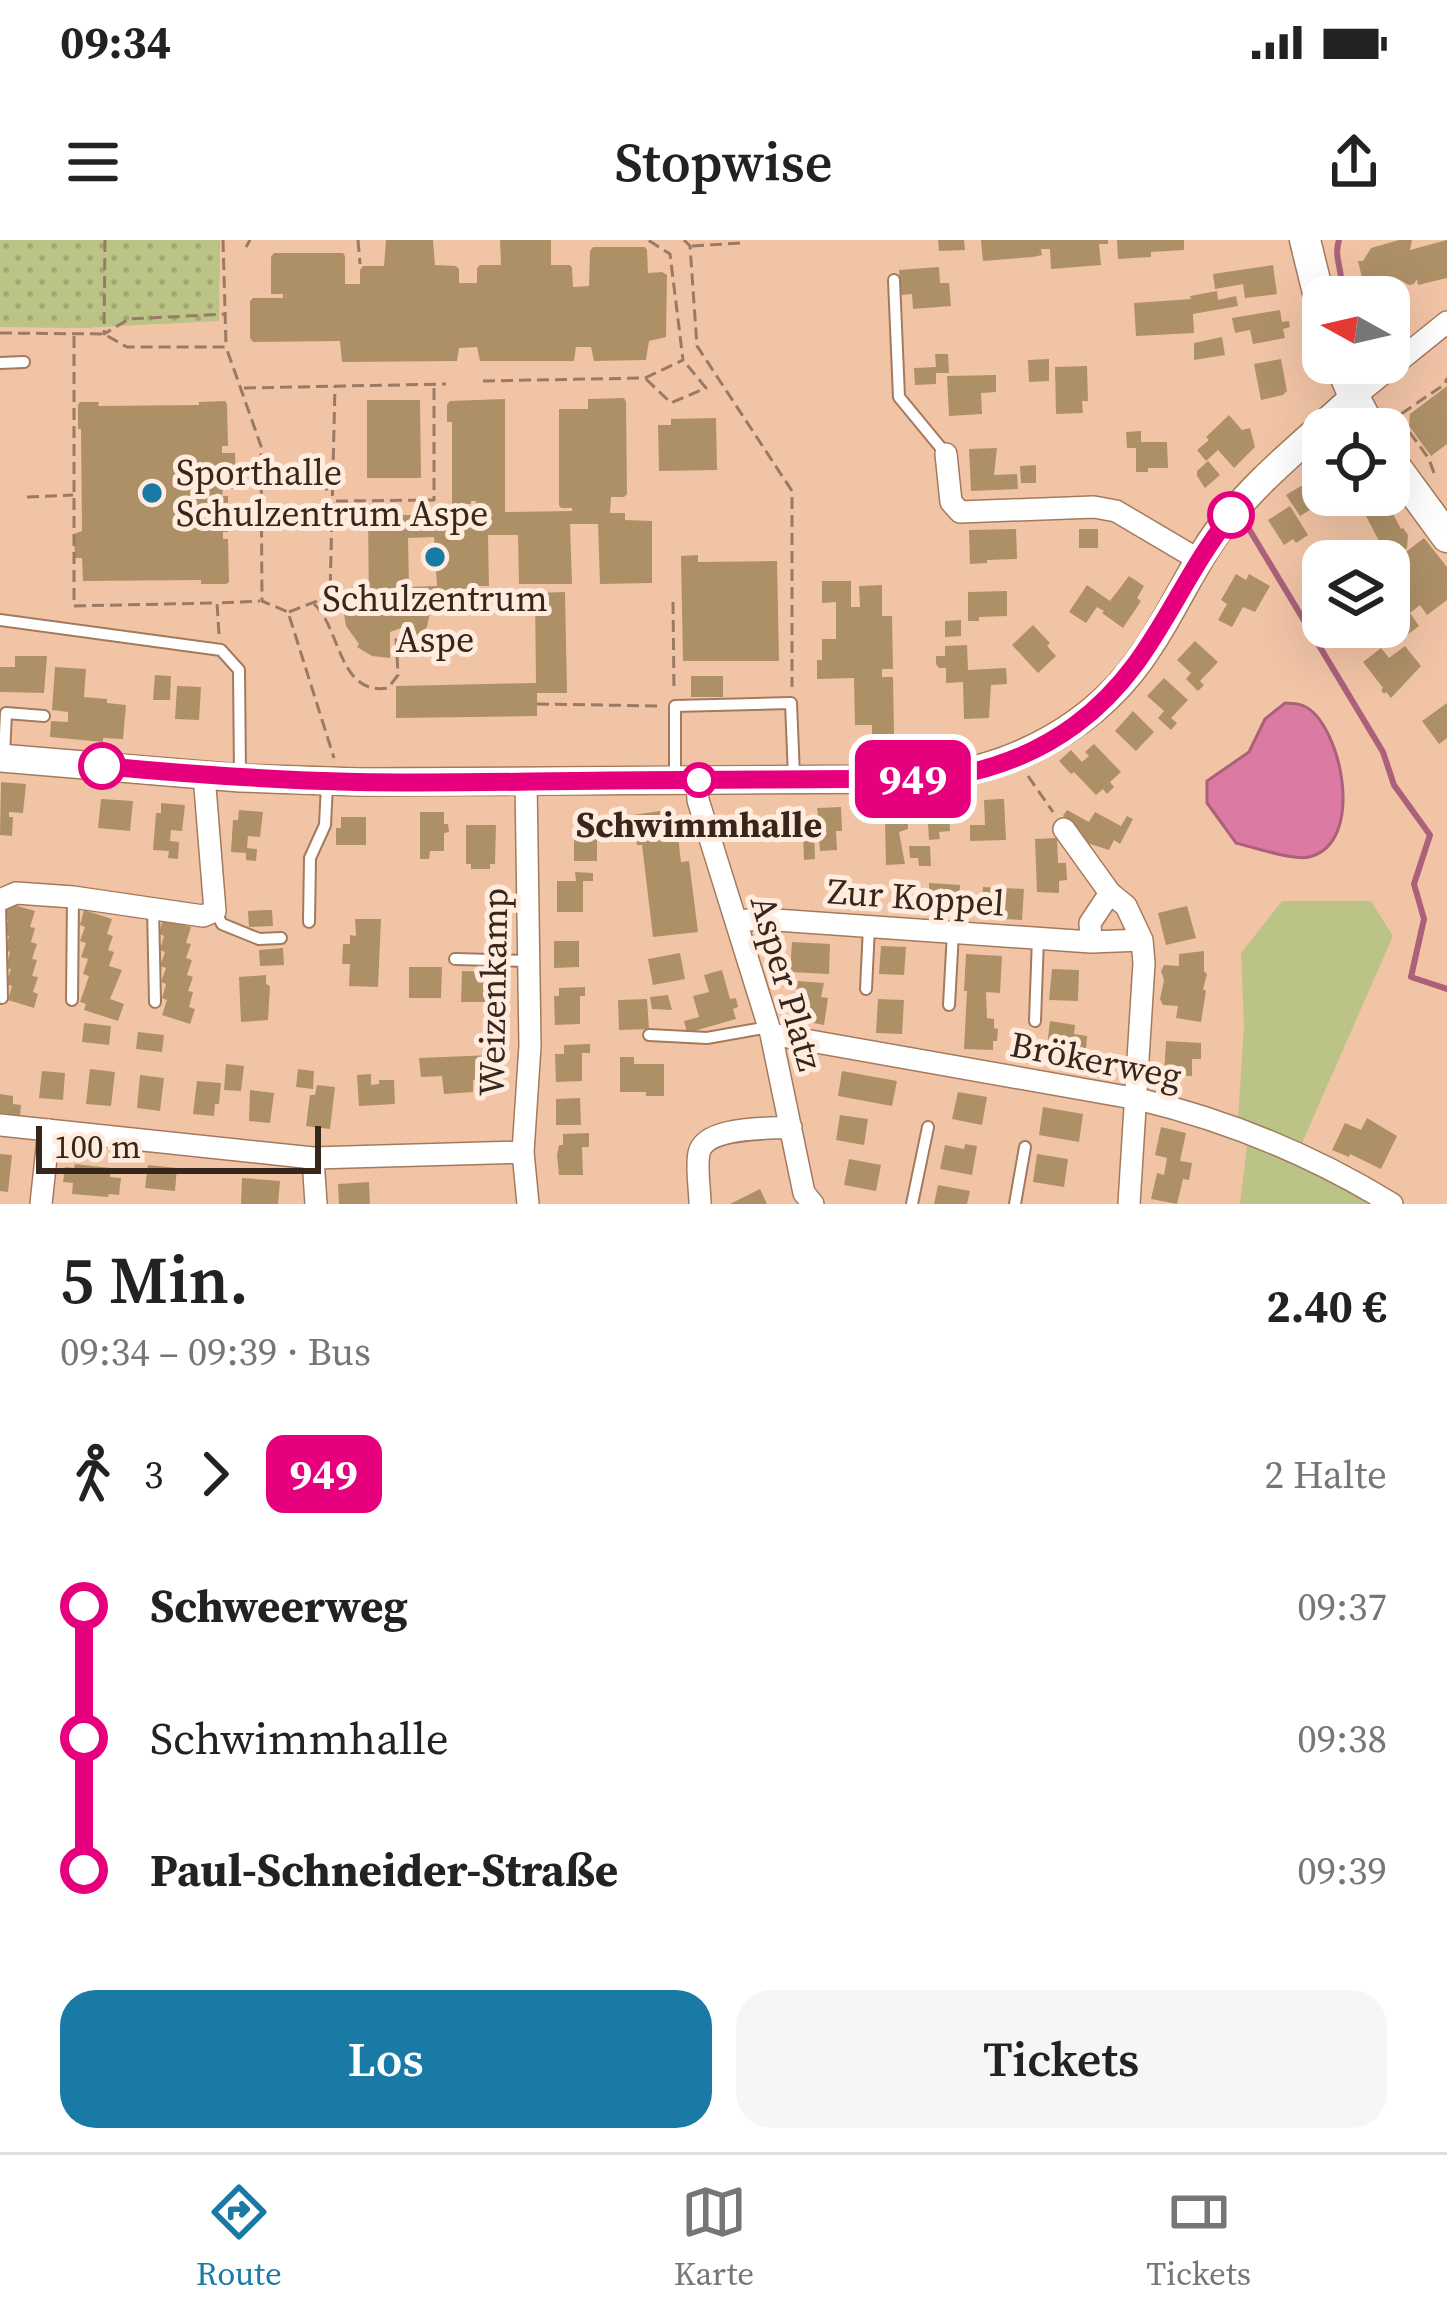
<!DOCTYPE html>
<html lang="de">
<meta charset="utf-8">
<style>
body{margin:0;font-family:"Source Serif 4",serif;background:#f6f6f6;color:#222;height:100vh;display:flex;flex-direction:column;font-size:45px;white-space:nowrap}
*{box-sizing:border-box;margin:0}
p{font-size:39px;color:#767676}
.icon{flex:none;width:66px;height:66px;fill:none;stroke:currentColor;stroke-width:2;stroke-linecap:round;stroke-linejoin:round}
.map{position:relative;height:964px;overflow:hidden}
.sheet{display:flex;flex-direction:column;background:#fff;flex:1}
.sheet>*{flex:none}
.badge{padding:0 24px;border-radius:18px;font-size:42px;line-height:78px}
.needle{width:78px;rotate:278deg}
.tools{position:absolute;left:1302px;top:36px;display:grid;gap:24px}
.tools a{display:grid;place-items:center;width:108px;height:108px;border-radius:24px;background:#fff;box-shadow:0 12px 48px #0002;font-size:60px}
.scale{position:absolute;left:36px;bottom:30px;width:285px;box-sizing:border-box;padding-left:12px;border:6px solid #37261a;border-top:0;font-size:33px;line-height:42px;white-space:nowrap;color:#37261a;-webkit-text-stroke:9px #ffecdf;paint-order:stroke}
.map>.badge{position:absolute;translate:-50% -50%;box-shadow:0 0 0 6px #fff}
.legs{display:flex;align-items:center;gap:18px;height:132px;padding:0 60px;font-size:39px}
.legs p{margin-inline-start:auto}
.overview{display:flex;align-items:center;justify-content:space-between;height:204px;padding:0 60px}
h1{font-size:66px;font-weight:600;line-height:90px}
.cta{display:flex;gap:24px;margin-top:auto;padding:24px 60px}
.cta a{flex:1;height:138px;border-radius:36px;background:#197aa6;color:#fff;font-size:48px;font-weight:600;line-height:138px;text-align:center}
.cta a+a{background:#f6f6f6;color:#222}
ul{padding:0 60px;list-style:none}
li{display:flex;align-items:center;gap:42px;height:132px;font-size:45px}
li i{display:grid;place-items:center;width:18px;height:100%;margin:0 15px;background:currentColor}
li i::after{content:'';width:30px;height:30px;margin:-15px;border:9px solid;border-radius:50%;background:#fff}
li p{margin-inline-start:auto}
li:first-child i{background:linear-gradient(#0000 50%,currentColor 0)}
li:last-child i{background:linear-gradient(currentColor 50%,#0000 0)}
.status{display:flex;justify-content:space-between;align-items:center;height:84px;padding:0 60px;background:#fff;direction:ltr}
.status svg{height:33px;fill:currentColor}
header{display:flex;justify-content:space-between;align-items:center;height:156px;padding:0 60px;background:#fff;font-size:54px;font-weight:600}
.dock{display:flex;justify-content:space-around;align-items:center;height:168px;border-top:3px solid #e0e0e0;background:#fff;font-size:33px;color:#767676}
.dock a{display:grid;justify-items:center;gap:6px}
.dock .active{color:#197aa6}
.map>svg:first-child{display:block}
.grass{fill:#bbc486}
.park{fill:url(#park-dots)}
.water{fill:#db7aa2;stroke:#aa6179;stroke-width:3}
.lines{fill:none;stroke-linecap:round;stroke-linejoin:round}
.stream{stroke:#aa6179;stroke-width:6}
.building{fill:#ae9067;fill-rule:evenodd}
.service-casing{stroke:#a47a5d;stroke-width:14}
.minor-casing{stroke:#a47a5d;stroke-width:24}
.tertiary-casing{stroke:#a47a5d;stroke-width:30}
.secondary-casing{stroke:#a47a5d;stroke-width:33}
.path{stroke:#9a7a64;stroke-width:3;stroke-dasharray:12 6;stroke-linecap:butt}
.service{stroke:#fff;stroke-width:10}
.minor{stroke:#fff;stroke-width:21}
.tertiary{stroke:#fff;stroke-width:27}
.secondary{stroke:#fff;stroke-width:30}
.line-1-casing{stroke:#fff;stroke-width:27}
.line-1{stroke:#e6007e;stroke-width:18}
.poi-dot{fill:#197aa6;stroke:#ffecdf;stroke-width:4.5}
.stop-1-dot{fill:#fff;stroke:#e6007e;stroke-width:6}
.labels{text-anchor:middle;dominant-baseline:central;stroke-width:10;stroke-linejoin:round;paint-order:stroke}
.poi-label{font-size:36px;fill:#37261a;stroke:#ffecdf;text-anchor:start}
.stop-label{font-size:36px;font-weight:bold;fill:#37261a;stroke:#ffecdf}
.street-label{font-size:36px;fill:#37261a;stroke:#ffecdf}
</style>
<div class="status"><b>09:34</b><svg viewBox="0 0 49 12"><path d="M0 12V9h3v3zM5 12V6h3v6zM10 12V3h3v9zM15 12V0h3v12zM26 1h20v11H26zM47 4h2v5h-2z"/></svg></div>
<header><svg class="icon" aria-label="menu" viewBox="0 0 24 24"><path d="M4 6h16M4 12h16M4 18h16"/></svg>Stopwise<svg class="icon" aria-label="share" viewBox="0 0 24 24"><path d="M12 15V3M7 8l5-5 5 5M5 13v7h14v-7"/></svg></header>
<div class="map">
<svg width="1447" height="964" viewBox="0 0 1447 964">
<defs>
<pattern id="park-dots" width="8" height="8" patternUnits="userSpaceOnUse" patternTransform="scale(3)"><rect width="8" height="8" fill="#bbc486"/><path d="M2 2h.1M6 6h.1" fill="none" stroke="#a1a873" stroke-width="1.8" stroke-linecap="round"/></pattern>
</defs>
<rect width="100%" height="100%" fill="#f2c4a6"/>
<path class="grass" d="M1282,661h89l22,35 -94,214 -61,-30 6,-94 -3,-73z
M1248,897l135,67h-143z"/>
<path class="park" d="M0,0h220l-1,81 -138,7 -81,-1z"/>
<path class="water" d="M1285,463c7,1 13,0 19,3 37,17 63,137 5,151 -15,4 -56,-10 -73,-14l-29,-40v-22l42,-29 16,-33z"/>
<g class="lines">
<path class="stream" d="M1339,0c-6,18 5,32 2,50
M1249,289l134,223 11,33 36,50 -16,49 10,35 -13,58 36,12"/>
</g>
<path class="building" d="M386,0h47l2,25 21,1 3,3v14h18v-15l3,-3h21l-1,-25h51v25h19l2,3 1,19 16,-1 1,-35 3,-4h52l2,3 1,23 14,-1 5,3 -1,62 -17,4 -3,19 -52,1 -3,-14h-15l-2,14h-94l-3,-14 -18,1 -2,13 -115,1 -2,-21 -87,1 -3,-4v-37l3,-3h30v-4h-12v-37l3,-4h69l2,3v28h15v-14l3,-4h21z
M938,0h26l1,10 -26,1z
M981,0h127v4h-9l2,21 -50,4 -1,-20h-9l1,6 -9,2 -50,4z
M1117,0h67v10l-33,2v5l-33,2z
M1399,0h13l-2,10 37,-10v38l-29,7 -1,-6 -3,5 -5,1 -9,-5 -2,3 -17,4 -14,-8 -4,3 -5,-21h5l8,-13z
M1273,25l4,29 -32,4 -2,-14 -28,5 -2,-15z
M939,27l1,16h9l2,23 -38,3 -1,-15 -11,1 -2,-25z
M1217,51l1,9 18,-4 2,10 -45,8 1,19 -58,3 -2,-33 57,-4 -1,-3z
M1280,70l2,12 7,-1 1,6 -7,2 2,9 -32,6 -3,-14 -15,3 -3,-15z
M1222,97l3,18 -31,5v-17z
M935,114h13l1,19h-13v11l-21,1 -1,-17 22,-1z
M1049,119v22l-20,1 -1,-22z
M1281,119l6,32 -4,4 -22,5 -7,-36z
M1087,126l1,35h-6l1,12 -27,1 -1,-47z
M996,135v17l-15,1 1,21 -33,2 -2,-40z
M1447,146v58l-16,12 -22,-30 1,-12z
M624,158l2,4 1,92 -3,3h-13l-1,16h15v7l27,1v62l-52,1 -2,-60h-28l2,60h-53l-1,-49h-30l1,51h-11v28h-41l-1,-6h-5l-4,19 -14,17 -12,-16 -11,4v26l-18,-2 -15,-9 2,-3 -13,-18 -3,-18 26,1 -1,-94h107l1,-14h-5v3h-19v-82h-5v-18l3,-3 55,-2v113l67,-1v-3h-11l-2,-3v-96h29v-10zM434,297l3,49 -28,1 -1,-49z
M367,160h53l1,78h-54z
M225,161l2,3 1,42h-6v7h13l1,36h-13l-1,7h6v36h-5v7h5l1,43 -3,2h-25v-4l-118,1 -1,-23h-7l-1,-24 8,-3 -1,-102h-3v-24l2,-3h19l-1,4 101,-1v-3z
M1229,175l13,15 8,-2 5,19 -21,21 -16,-18 -12,11 -9,-11 12,-10 -3,-3z
M716,178l1,52 -58,1 -1,-46h13v-6z
M1141,191v11h26l1,26h-20v4h-12v-24h-9l-1,-16z
M997,208l-3,27 23,-1 1,15 -47,2 -2,-42z
M1208,221l12,14 -15,13 -8,-12v-5z
M1036,225v18h-15l-1,-17z
M1323,233l-1,19 4,8 -26,16 -14,-21z
M1355,255h28l18,34 2,-1 5,7 -1,13 -17,14z
M1290,266l18,29 -12,8 -3,-4 -9,6 -16,-25z
M1016,289l1,30 -30,1v3l-17,1 -1,-34z
M1079,289h19v19h-19z
M1424,298l23,29v33l-20,15 -7,-10 -10,8 9,13 -24,18 -9,-13 16,-12 -13,-17v-29l3,-3 -3,-5z
M698,315v7l79,-1 2,100h-96l-2,-105z
M1236,334l10,6 3,-6 21,12 -15,26 -12,-5 -11,20 -14,-7 9,-16 -6,-4z
M1129,336l15,10 -7,12 4,3 -18,27 -21,-15 2,-2 -7,-4 -11,16 -17,-11 18,-27 23,16z
M822,341h29v26h9l-1,-21 23,-1v31h10l1,53h-11v8h11l1,57h-22v-9h-17l-1,-47 -37,1v-19h5v-21h14v-37l-14,1z
M1007,351v25l-28,1v4h-11v-29z
M565,352l2,101h-30v23l-141,2v-32l140,-3 -1,-90z
M961,380v16l-16,1v-16z
M1033,385l17,18 -3,3 9,10 -18,17 -26,-28z
M1195,401l23,21 -18,19 4,4 -6,6 -12,-12 5,-6 -14,-13z
M967,405l1,25 38,-2 1,16 -16,1 -2,33 -25,1 -1,-37 -17,1v-15h-7l-3,-4v-8h9v-10z
M1405,406l16,20 -30,32 -5,-6 -2,2 -3,-4 2,-2 -20,-26 18,-14 8,10z
M15,416h32l-3,37 -44,-1v-25h15z
M55,427l31,2 -2,28 23,2v4l19,2 -3,34 -20,-1v4l-53,-5 1,-16 17,1v-10l-16,-2z
M155,435l16,1 -1,24h-17z
M691,436h32v21h-32z
M1164,438l24,22 -17,18 6,5 -6,7 -13,-12 6,-7 -17,-15z
M177,446l24,1 -2,33 -24,-1z
M1447,463v35l-8,6 -17,-23z
M1133,471l21,21 -18,19 -21,-20z
M1094,504l27,28 -11,10 4,5 -7,7 -4,-5 -7,6 -22,-23 -3,2 -12,-13 12,-11 11,12 7,-6 -4,-4z
M1,542l25,2 -3,29 -14,-1v5h4l-1,19 -12,-1z
M101,559l32,2 -3,30 -32,-3z
M1000,559h4l2,41 -36,1v-16h15l-1,-25z
M161,563l24,2 -3,26 -11,-1 -1,11 9,1 -1,17 -10,-1 1,-7 -16,-1 3,-37h5z
M907,564l1,25 -9,3 6,32 -19,1 -1,-42h-7v-8h6v-10z
M841,567l1,24h-6l1,19 -17,1 -2,-25h-6l-1,-11h7l-1,-7z
M949,568l1,23 -11,1 1,7 -11,1 -2,-31z
M239,570l24,2 -3,25 -12,-1 -1,12 10,1 -1,12 -10,-1v-7l-15,-1 2,-32h5z
M667,570l4,27 7,-1 3,26 8,-1 9,71 -45,5 -11,-92h-5l-4,-30z
M1067,570l22,12 6,-10 26,14 6,-10 6,3 -13,25 -6,-4 -5,10 -28,-9 -18,-25z
M420,572h24v12h4l1,8 -5,1v18h-14l-1,8h-9z
M341,577h25v28h-30v-17h5z
M466,585h30l-1,39h-5v5h-19v-5h-5z
M585,592h12v29h-23v-26h11z
M814,592l1,27 -11,1 -1,-27z
M1057,598l1,25h8l1,17 -8,1v12l-22,-1 -2,-53z
M909,606h21l1,20h-12l-1,-8h-8z
M575,632l18,1v8h-10v31h-26v-31h19z
M929,643l31,2 -1,22 -30,-1z
M983,647l41,2 -2,31 -41,-2z
M7,663l28,8 -5,16 5,1 -4,14 6,2 -5,15 5,1 -5,16 6,1 -5,15 5,2 -4,14 -26,-8 4,-14 -6,-2 5,-15 -5,-1 4,-16 -5,-2 4,-14 -5,-2 4,-14 -6,-2z
M1187,666l9,32 -30,7 -8,-32z
M84,670l28,9 -5,15 6,2 -5,14 6,2 -5,14 13,4 -12,29 14,5 -6,17 -34,-11 2,-6 -6,-2 9,-26 -6,-2 5,-15 -7,-2 5,-14 -6,-2 5,-14 -5,-2z
M264,670h8l1,16 -24,1 -1,-16z
M163,679l28,8 -5,16 5,1 -5,14 6,2 -5,15 6,2 -5,14 5,1 -4,15 6,2 -5,15 -28,-9 5,-15 -5,-2 4,-14 -5,-2 5,-14 -6,-2 5,-14 -5,-2 4,-14 -5,-2z
M355,679h26l-3,68 -29,-1 1,-22h-8l1,-20h7v-9l6,1z
M554,701h25v26l-25,1z
M792,702l38,2 -1,30 -39,-2z
M881,706l25,1 -2,28 -25,-1z
M283,708l1,17 -24,1 -1,-16z
M1204,711v20l3,3 -4,15 3,2 -5,31 -25,-4 2,-12 -15,-1 -3,-6 4,-19 -3,-9 3,-6 15,1v-12z
M680,713l5,26 -32,6 -5,-26z
M966,714l36,2 -2,37 -14,-1 1,26 7,1v9l4,1 -1,12h-4v9l-29,-1 3,-58h-3z
M409,727h33l-1,31h-32z
M1052,729l27,1 -1,31 -29,-1z
M722,730l8,29 6,-1 2,9 -5,2 3,10 -49,14 -3,-12 15,-4 -6,-21 16,-4 -5,-17z
M462,731l35,1 -1,30h-35z
M266,735v9l4,2 -2,34 -27,2 -2,-45z
M798,741l26,2 -3,14 7,1 -4,27 -26,-5 3,-18 -7,-1z
M585,747v9h-5v28l-25,1 -1,-29h5v-8z
M668,755l4,15 -20,-1 -2,-12z
M647,759l2,30 -30,1 -1,-30z
M878,759l26,1 -2,34 -26,-1z
M1050,781l25,4 -1,9 13,2 -1,15 -9,-1 -1,16 -31,-3z
M84,783l27,3 -2,19 -27,-3z
M138,792l26,3 -2,17 -26,-3z
M1166,801l35,2v16h-9v17l-28,-1z
M590,804v9h-8v28l-26,1 -1,-28h9v-9z
M493,815l2,29 -14,1v-5h-8v12l-29,2 -2,-18 -21,1 -2,-19z
M620,817h14v7h30v32h-18v-4h-26z
M226,824l18,2 -3,25 -17,-1z
M90,829l25,3 -4,34 -25,-2z
M298,829l16,2 -1,18 -17,-2z
M42,831l23,2 -2,27 -24,-2z
M842,831l55,10 -5,25 -54,-10z
M371,834v11l8,-1v-4h15l1,24 -36,2 -2,-31z
M140,835l24,3 -4,33 -23,-3z
M197,841l24,2 -2,21h-4l-1,12 -21,-2z
M317,845l18,2 -5,42 -24,-3 4,-31h5z
M250,850l24,3 -4,30 -21,-2z
M958,852l29,5 -5,28 -30,-6z
M0,854l13,2v8l8,1 -1,11 -20,-3z
M580,858l1,27h-25v-26z
M1043,867l40,7 -4,28 -40,-7z
M840,875l28,4 -4,26 -28,-5z
M1367,878l30,18 -16,33 -31,-15 -1,3 -17,-7 13,-27 16,7z
M1161,887l25,6 -6,28 12,2 -3,17 -6,-1 -6,25 -26,-5 6,-26 7,2 3,-17 -12,-3z
M589,893v14h-7l1,28h-24l-2,-20 2,-10h4v-11z
M965,904l12,2 -5,29 -32,-6 5,-24 19,4z
M0,914l12,1 -4,37 -8,-1z
M1037,914l31,5 -4,28 -31,-5z
M849,919l32,6 -5,26 -32,-6z
M75,924l36,4 -1,9 11,1 -2,17 -10,-1 -1,3 -36,-3 1,-11 -10,-1 2,-15 9,1z
M148,925l29,3 -2,23 -30,-3z
M242,938l38,3 -2,23h-37z
M369,942l1,22h-31l-1,-20z
M938,945l32,6 -3,13h-33z
M760,949l7,15h-37z"/>
<g class="lines">
<defs>
<path id="service" d="M894,40l5,117 47,57
M0,123l24,-1
M0,380l221,30 18,20 1,104
M4,515l2,-42 38,3
M675,540v-74l116,-3 3,73
M0,665l2,93
M153,668l2,94
M215,671l7,13 37,15 22,-1
M309,682l1,-64 15,-33 2,-41
M455,719l74,2
M866,749l3,-62
M72,760l1,-103
M949,765l4,-73
M1035,781l3,-83
M649,795l58,3 62,-11
M912,964l16,-77
M1015,964l10,-57"/>
<path id="minor" d="M1354,157l93,-75
M946,214l5,48 9,10 134,-5 22,4 83,49
M697,540l1,20 73,234 33,159 9,11
M526,541l4,265 -7,106 5,52
M1064,589l46,64 16,13 16,34 2,23 -15,241
M0,660l16,-7 57,4 130,19 12,-5 -11,-136
M737,681l24,-2 330,23 51,-2
M1091,702l-1,-19 20,-30
M771,794l367,65c88,21 176,57 254,105
M0,885l313,33 210,-6
M313,918l3,46
M41,964l8,-74
M700,964c0,-15 -4,-36 -1,-51 6,-27 69,-24 92,-26"/>
<path id="tertiary" d="M0,518l240,20 119,4 560,-3c94,-8 180,-53 231,-134 24,-36 41,-76 66,-111 38,-53 91,-93 138,-137"/>
<path id="secondary" d="M1305,0l18,73
M1340,123l14,34 17,32
M1389,218l58,79"/>
</defs>
<use href="#service" class="service-casing"/>
<use href="#minor" class="minor-casing"/>
<use href="#tertiary" class="tertiary-casing"/>
<use href="#secondary" class="secondary-casing"/>
<path class="path" d="M105,0l-1,94 25,-15 97,-5
M223,0l3,105
M358,0l2,24
M684,0l6,6 7,100 95,145v196
M692,6l48,-3 4,-3
M246,7l4,-7
M0,93l104,1 23,13h99l35,99 1,155 26,11 46,146
M74,96v270l143,-3
M646,139l25,24 35,-15 -23,-28
M483,141l162,-3 38,-18 -13,-106 -22,-14
M244,148l202,-4
M1434,233l-5,-14 -31,-43 47,-32 2,-6
M263,237l68,13
M27,257l46,-2
M336,261l98,-1v-116
M673,362l1,90
M314,364c27,24 24,92 74,84l10,-13 -2,-39
M289,372l41,-16 5,-210
M219,394l-2,-31 43,-2
M537,464l124,2
M1028,536l25,36"/>
<use href="#service" class="service"/>
<use href="#minor" class="minor"/>
<use href="#tertiary" class="tertiary"/>
<use href="#secondary" class="secondary"/>
</g>
<g class="lines">
<defs>
<path id="line-1" d="M102,526c85,8 170,14 255,16 109,2 219,-2 328,-2 58,0 115,-1 173,-1 33,0 68,2 100,-4 41,-8 83,-25 117,-50 79,-58 98,-137 156,-210"/>
</defs>
<use href="#line-1" class="line-1-casing"/>
<use href="#line-1" class="line-1"/>
</g>
<g class="poi-dot">
<circle cx="152" cy="253" r="12"/>
<circle cx="435" cy="317" r="12"/>
</g>
<g class="stop-1-dot">
<circle cx="1231" cy="275" r="21"/>
<circle cx="102" cy="526" r="21"/>
<circle cx="699" cy="540" r="15"/>
</g>
<g class="labels">
<g class="poi-label">
<text x="176" y="232">Sporthalle<tspan x="176" dy="41">Schulzentrum Aspe</tspan></text>
<text x="435" y="358" text-anchor="middle">Schulzentrum<tspan x="435" dy="41">Aspe</tspan></text>
</g>
<g class="stop-label">
<text x="699" y="584">Schwimmhalle</text>
</g>
<g class="street-label">
<text transform="translate(916 657) rotate(4)">Zur Koppel</text>
<text transform="translate(787 743) rotate(74)">Asper Platz</text>
<text transform="translate(493 752) rotate(-89)">Weizenkamp</text>
<text transform="translate(1096 820) rotate(11)">Brökerweg</text>
</g>
</g>
</svg>
<div class="tools">
<a><svg class="needle" viewBox="-14 -14 28 28"><path d="M0-13l5 13h-10z" fill="#e53935"/><path d="M0 13l5-13h-10z" fill="#767676"/></svg></a>
<a><svg class="icon" aria-label="locate" viewBox="0 0 24 24"><circle cx="12" cy="12" r="6"/><path d="M12 2v4M12 18v4M2 12h4M18 12h4"/></svg></a>
<a><svg class="icon" aria-label="layers" viewBox="0 0 24 24"><path d="M12 4l9 5-9 5-9-5zM3 14l9 5 9-5"/></svg></a>
</div>
<div class="scale">100 m</div>
<b class="badge" style="left:913px;top:539px;background:#e6007e;color:#fff">949</b>
</div>
<section class="sheet">
<div class="overview"><div><h1>5 Min.</h1><p>09:34 – 09:39 · Bus</p></div><b>2.40 €</b></div>
<div class="legs"><svg class="icon" aria-label="walk" viewBox="0 0 24 24"><circle cx="13" cy="4" r="2"/><path d="M13 8l-2 6 4 7M11 14l-3 7M7 12l3-4h3l4 4"/></svg>3<svg class="icon" aria-label="forward" viewBox="0 0 24 24"><path d="M9 5l7 7-7 7"/></svg><b class="badge" style="background:#e6007e;color:#fff">949</b><p>2 Halte</p></div>
<ul>
<li><i style="color:#e6007e"></i><b>Schweerweg</b><p>09:37</p></li>
<li><i style="color:#e6007e"></i><span>Schwimmhalle</span><p>09:38</p></li>
<li><i style="color:#e6007e"></i><b>Paul-Schneider-Straße</b><p>09:39</p></li>
</ul>
<div class="cta"><a>Los</a><a>Tickets</a></div>
</section>
<nav class="dock">
<a class="active"><svg class="icon" aria-label="directions" viewBox="0 0 24 24"><path d="M12 3l9 9-9 9-9-9zM9 14v-3h6M13 9l2 2-2 2"/></svg>Route</a>
<a><svg class="icon" aria-label="map" viewBox="0 0 24 24"><path d="M3 6l6-2 6 2 6-2v14l-6 2-6-2-6 2zM9 4v14M15 6v14"/></svg>Karte</a>
<a><svg class="icon" aria-label="tickets" viewBox="0 0 24 24"><path d="M3 7h18v10H3zM15 7v10"/></svg>Tickets</a>
</nav>
